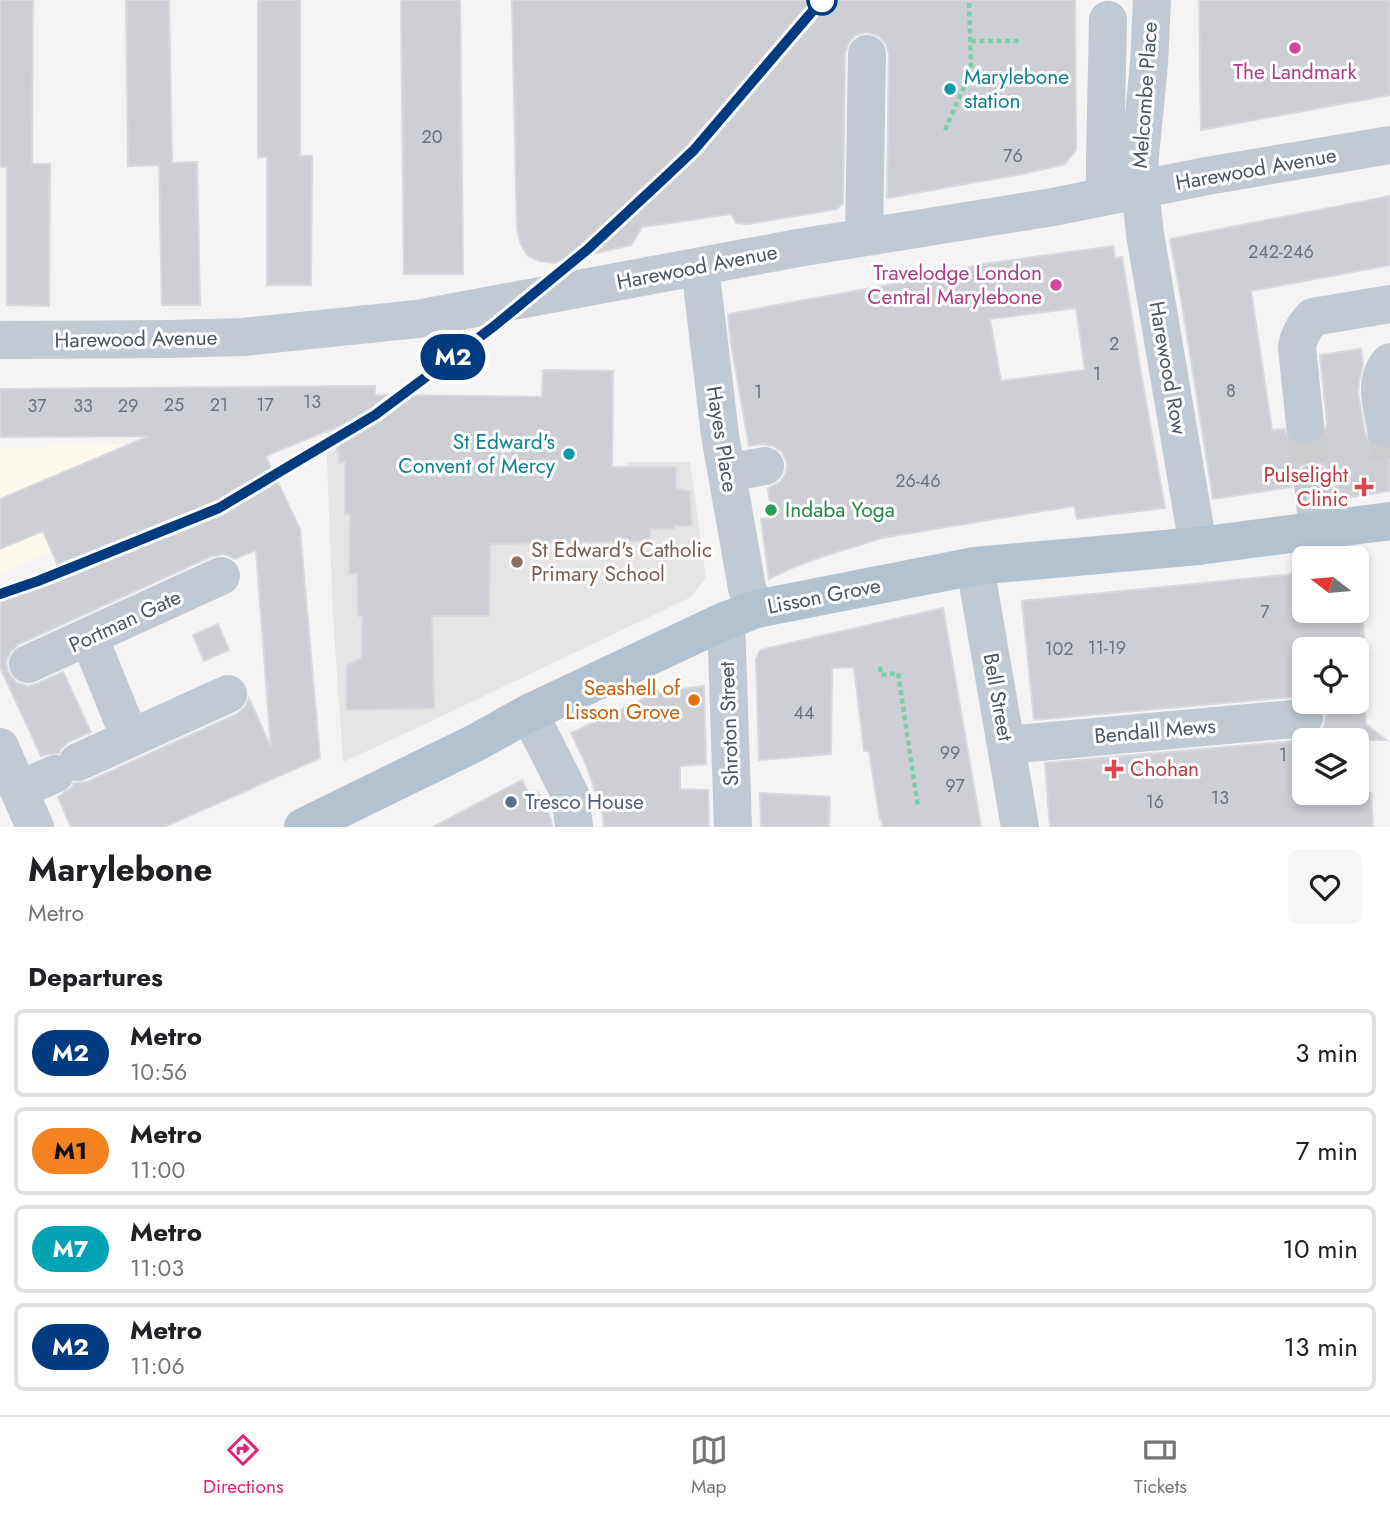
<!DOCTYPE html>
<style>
body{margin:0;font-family:Jost,sans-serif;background:#f6f6f6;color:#202124;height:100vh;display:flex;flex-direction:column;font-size:26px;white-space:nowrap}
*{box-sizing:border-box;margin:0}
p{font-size:23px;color:#757577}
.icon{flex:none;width:38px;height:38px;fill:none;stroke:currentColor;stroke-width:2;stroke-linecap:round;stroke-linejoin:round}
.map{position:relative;height:827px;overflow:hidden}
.details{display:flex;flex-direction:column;background:#fff;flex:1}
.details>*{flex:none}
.badge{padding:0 14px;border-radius:23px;font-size:24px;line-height:46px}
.needle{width:46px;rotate:286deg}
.fabs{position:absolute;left:1292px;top:546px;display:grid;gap:14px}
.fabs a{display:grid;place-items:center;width:77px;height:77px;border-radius:10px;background:#fff;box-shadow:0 4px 10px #0003;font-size:35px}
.map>.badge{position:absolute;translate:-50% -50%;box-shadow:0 0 0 4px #fff}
h2{padding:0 28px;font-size:26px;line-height:63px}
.round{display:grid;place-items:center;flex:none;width:74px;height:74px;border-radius:10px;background:#f6f6f6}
.headline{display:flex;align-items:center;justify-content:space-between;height:119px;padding:0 28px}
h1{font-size:33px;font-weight:700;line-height:52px}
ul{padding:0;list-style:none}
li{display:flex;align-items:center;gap:21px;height:88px;margin:0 14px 10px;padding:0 14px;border:4px solid #e0e0e0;border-radius:10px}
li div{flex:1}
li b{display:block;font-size:26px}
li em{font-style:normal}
li .badge{min-width:77px;font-weight:700;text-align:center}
.menu{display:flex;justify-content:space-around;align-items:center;height:98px;border-top:2px solid #e0e0e0;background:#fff;font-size:19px;color:#757577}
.menu a{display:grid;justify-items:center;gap:4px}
.menu .on{color:#db2777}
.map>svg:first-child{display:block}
.commercial{fill:#fdf9ef}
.education{fill:#e6e4e5}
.building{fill:#cdcfd5;stroke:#d7d9de;stroke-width:2;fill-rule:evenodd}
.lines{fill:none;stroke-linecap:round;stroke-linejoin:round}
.minor-tunnel{stroke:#caccce;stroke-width:38;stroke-dasharray:38 19;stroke-linecap:butt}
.path{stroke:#7ad0a6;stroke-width:4.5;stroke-dasharray:5 3.5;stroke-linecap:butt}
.minor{stroke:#c1cad2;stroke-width:38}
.major{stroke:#b3c2d1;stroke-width:38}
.line-casing{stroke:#fff;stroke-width:16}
.line{stroke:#003b80;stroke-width:10}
.stop-dot{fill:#fff;stroke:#003b80;stroke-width:3.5}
.hotel-dot{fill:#d1479c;stroke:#fff;stroke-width:2.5}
.culture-dot{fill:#0f9aa8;stroke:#fff;stroke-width:2.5}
.health-dot{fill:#e0444e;stroke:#fff;stroke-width:2.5}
.leisure-dot{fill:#2e9e5b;stroke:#fff;stroke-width:2.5}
.education-dot{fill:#8d6e63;stroke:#fff;stroke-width:2.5}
.food-dot{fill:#e8710a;stroke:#fff;stroke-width:2.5}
.service-dot{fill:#5c6f8a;stroke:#fff;stroke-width:2.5}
.labels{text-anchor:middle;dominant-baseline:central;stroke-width:6;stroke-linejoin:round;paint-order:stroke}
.number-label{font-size:18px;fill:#6b747e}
.hotel-label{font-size:21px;fill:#b23c85;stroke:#fff}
.culture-label{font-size:21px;fill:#0d838f;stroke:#fff;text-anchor:start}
.street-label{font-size:21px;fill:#4a5661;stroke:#fff}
.health-label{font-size:21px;fill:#be3a42;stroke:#fff;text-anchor:end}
.leisure-label{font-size:21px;fill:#27864d;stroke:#fff;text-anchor:start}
.education-label{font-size:21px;fill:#785e54;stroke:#fff;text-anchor:start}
.food-label{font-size:21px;fill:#c56008;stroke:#fff;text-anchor:end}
.service-label{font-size:21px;fill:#4e5e75;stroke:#fff;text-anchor:start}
</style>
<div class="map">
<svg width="1390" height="827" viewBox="0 0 1390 827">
<rect width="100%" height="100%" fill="#f5f3f3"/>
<path class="commercial" d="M50,444l225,1v8l-275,121v-126h49z"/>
<path class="education" d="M326,385l49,1v47l65,112 172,-3 15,-4v-76h63l16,116 -15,19 -270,129 -78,36 -10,-146 -7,-181z"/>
<path class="building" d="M0,0h33l-1,164h18l-1,142 -42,-1v-138h-7z
M126,0h43l3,163 25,-1 3,143h-38l-3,-140 -31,1z
M258,0h42v156h12l-1,129h-44v-128h-9z
M401,0h59l3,274h-59z
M512,0h563l1,150 -11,14 -43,10 -135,24 2,-144 -3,-10 -7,-8 -12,-4 -11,3 -7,7 -4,11 -2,151 -6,5 -90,15 -11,-1 -5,-9 -89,13 -11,18 -78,18 -14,-2 -11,-5 -7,-11 -4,-16z
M1199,0h191v95l-189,35z
M1390,196v69l-139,26 21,139 12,-1 4,9 9,7 11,2 10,-5 7,-9 2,-10 -7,-68 41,-6 2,15 -4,17 -1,13 7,39 5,11 9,6h11v41l-53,8 -2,-17 -4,-10 -9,-8 -11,-2 -10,4 -8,9 -2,12 -78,12 -31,-195 -12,-65z
M1113,246l2,12 7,-1 20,122 23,129 -88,11 -3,-13 -151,25 -41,7 -58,18 -30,11 -25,12 -8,-60 11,-1 -4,-30 12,-6 6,-9 1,-10 -5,-11 -9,-6 -11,-2 -13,2 -18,-102 -3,-30 182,-33 73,-17zM1076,308l9,62 -84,11 -11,-62z
M543,370l70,1 -1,96h64v22l14,2 2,35h-17v3h-25v12l-160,3 -1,72h-57l2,92 -88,2 1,-45 15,-7v-42h-4l-1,-42h-8l1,-60h-5v-52l-6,1v-12h-2v-24l-62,25 -9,5 34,72 20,229 -156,69h-93l-13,-30 14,-10 2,-4 13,-1 150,-68 8,-7 4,-9 22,50 -15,-198 -21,9 -11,-5 -12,2 -193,88 -8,7 -5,10 2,11 8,10 11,4 9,-2 27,-12 28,60 -23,10 -7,7 -2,4 -12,1 -6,2 -41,-89v-65l62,-27 -19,-44 -43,18v-50l149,-63 -149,1v-48l375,-3v9l167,2z
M1304,573v38h46l13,10 1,16 -11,12h-49v47l-270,24 -12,-119z
M943,608l38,219h-98l-2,-7h-1l-11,-69h-5l-10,-84 -22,1 -1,86 -72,6 -3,-101 4,-9z
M218,624l11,26 -25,11 -11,-26z
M704,686l2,78 -26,2v23l28,1 1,37h-105l-1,-12 -16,-48 -16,-34 85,-40z
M1318,702h46l2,22 20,16h-82v53h67l2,34h-323l-5,-64 262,-23 10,-5 7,-8 2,-12 -4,-9z
M522,780l8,16 8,-4 13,27 1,8h-119z
M760,793l70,4 -1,30h-68z"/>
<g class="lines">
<path class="minor-tunnel" d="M1305,425l8,59
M1386,429l4,29"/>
<path class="path" d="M971,41h48
M945,130l26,-59 -2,-71
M880,667l1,8 17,-2 20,134"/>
<path class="minor" d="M1152,0l-3,64 -9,91 -1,24 6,55 53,312
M1105,197v-39l3,-138
M864,237l3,-183
M700,267l20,168 27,153 9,21
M0,340l169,-1 74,-2 174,-18 381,-71 255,-41 154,-31 183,-31
M1305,425l-8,-78c2,-12 7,-21 16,-30l77,-13
M1386,429c-4,-23 -13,-49 4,-67
M727,473l38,-7
M1313,484l5,47
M975,566l45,261
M726,620l7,207
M89,637l41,101
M28,664l193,-88
M529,713l41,81 4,33
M1006,745l298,-27
M0,747l35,80
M78,762l150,-68
M19,790l36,-16"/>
<path class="major" d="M303,827l174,-85 52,-29 191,-90 36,-14 219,-43 223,-20 192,-25"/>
</g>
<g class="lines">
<defs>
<path id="line" d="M0,594l38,-13 181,-73 156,-93 118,-88 95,-78 71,-66 35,-33 128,-150"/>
</defs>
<use href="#line" class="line-casing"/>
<use href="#line" class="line"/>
</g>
<circle class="stop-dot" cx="822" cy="0" r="14"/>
<g class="hotel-dot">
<circle cx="1295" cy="48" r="7"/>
<circle cx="1056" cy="285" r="7"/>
</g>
<g class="culture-dot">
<circle cx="950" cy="89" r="7"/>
<circle cx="569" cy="454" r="7"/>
</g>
<g class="health-dot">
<path d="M1360.5 476.5h7v7h7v7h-7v7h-7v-7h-7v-7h7z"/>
<path d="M1110.5 758.5h7v7h7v7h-7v7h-7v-7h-7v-7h7z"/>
</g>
<circle class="leisure-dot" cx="771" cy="510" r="7"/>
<circle class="education-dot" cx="517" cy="562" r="7"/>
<circle class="food-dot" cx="694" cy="700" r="7"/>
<circle class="service-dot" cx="511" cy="802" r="7"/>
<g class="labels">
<g class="number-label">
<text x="432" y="137">20</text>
<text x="1013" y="156">76</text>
<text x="1281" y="252">242-246</text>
<text x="1114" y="344">2</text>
<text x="1097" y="374">1</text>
<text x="1231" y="391">8</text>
<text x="758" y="392">1</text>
<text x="312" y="402">13</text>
<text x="174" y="405">25</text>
<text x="219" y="405">21</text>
<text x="265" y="405">17</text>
<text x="37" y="406">37</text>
<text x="83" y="406">33</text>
<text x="128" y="406">29</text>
<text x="918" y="481">26-46</text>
<text x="1265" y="612">7</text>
<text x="1107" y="648">11-19</text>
<text x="1059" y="649">102</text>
<text x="804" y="713">44</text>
<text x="950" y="753">99</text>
<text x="1283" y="755">1</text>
<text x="955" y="786">97</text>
<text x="1220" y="798">13</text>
<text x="1155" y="802">16</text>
</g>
<g class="hotel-label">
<text x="1295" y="72">The Landmark</text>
<text x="1042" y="273" text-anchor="end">Travelodge London<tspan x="1042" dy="24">Central Marylebone</tspan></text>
</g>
<g class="culture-label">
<text x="964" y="77">Marylebone<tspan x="964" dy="24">station</tspan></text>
<text x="555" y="442" text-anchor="end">St Edward's<tspan x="555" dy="24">Convent of Mercy</tspan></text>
</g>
<g class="street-label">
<text transform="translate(1145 95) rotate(-86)">Melcombe Place</text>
<text transform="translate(1256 169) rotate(-10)">Harewood Avenue</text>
<text transform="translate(697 267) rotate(-11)">Harewood Avenue</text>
<text transform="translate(136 339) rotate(-1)">Harewood Avenue</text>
<text transform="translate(1168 368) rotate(80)">Harewood Row</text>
<text transform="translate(722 439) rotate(81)">Hayes Place</text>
<text transform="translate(824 596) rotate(-11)">Lisson Grove</text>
<text transform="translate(125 621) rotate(-25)">Portman Gate</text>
<text transform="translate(998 697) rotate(80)">Bell Street</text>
<text transform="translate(729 724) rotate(-92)">Shroton Street</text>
<text transform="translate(1155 731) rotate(-5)">Bendall Mews</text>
</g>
<g class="health-label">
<text x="1348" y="475">Pulselight<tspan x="1348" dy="24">Clinic</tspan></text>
<text x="1130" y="769" text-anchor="start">Chohan</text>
</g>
<g class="leisure-label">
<text x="785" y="510">Indaba Yoga</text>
</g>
<g class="education-label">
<text x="531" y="550">St Edward's Catholic<tspan x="531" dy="24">Primary School</tspan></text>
</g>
<g class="food-label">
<text x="680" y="688">Seashell of<tspan x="680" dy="24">Lisson Grove</tspan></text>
</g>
<g class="service-label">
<text x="525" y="802">Tresco House</text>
</g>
</g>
</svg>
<div class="fabs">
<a><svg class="needle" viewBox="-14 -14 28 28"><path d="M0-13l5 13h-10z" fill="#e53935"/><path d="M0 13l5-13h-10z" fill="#757577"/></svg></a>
<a><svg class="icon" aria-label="locate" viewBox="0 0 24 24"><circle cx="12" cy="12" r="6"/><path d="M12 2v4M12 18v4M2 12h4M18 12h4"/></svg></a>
<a><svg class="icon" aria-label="layers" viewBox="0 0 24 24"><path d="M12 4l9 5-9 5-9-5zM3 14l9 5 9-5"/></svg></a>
</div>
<b class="badge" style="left:453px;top:357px;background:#003b80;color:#fff">M2</b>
</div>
<section class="details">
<div class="headline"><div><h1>Marylebone</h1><p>Metro</p></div><a class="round"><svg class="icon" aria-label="heart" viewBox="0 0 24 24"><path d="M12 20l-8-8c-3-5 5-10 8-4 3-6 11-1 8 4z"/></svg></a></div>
<h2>Departures</h2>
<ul>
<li><span class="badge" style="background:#003b80;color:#fff">M2</span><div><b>Metro</b><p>10:56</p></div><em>3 min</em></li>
<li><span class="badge" style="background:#f58220;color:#111">M1</span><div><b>Metro</b><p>11:00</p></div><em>7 min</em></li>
<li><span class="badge" style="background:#00a3b4;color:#fff">M7</span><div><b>Metro</b><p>11:03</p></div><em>10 min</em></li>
<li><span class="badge" style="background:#003b80;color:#fff">M2</span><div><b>Metro</b><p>11:06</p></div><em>13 min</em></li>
</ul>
</section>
<nav class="menu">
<a class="on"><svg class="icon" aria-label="directions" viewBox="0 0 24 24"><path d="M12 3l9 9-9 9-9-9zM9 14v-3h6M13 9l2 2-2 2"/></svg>Directions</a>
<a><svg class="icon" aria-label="map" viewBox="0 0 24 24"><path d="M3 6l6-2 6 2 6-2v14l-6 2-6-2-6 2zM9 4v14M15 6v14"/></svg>Map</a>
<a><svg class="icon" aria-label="tickets" viewBox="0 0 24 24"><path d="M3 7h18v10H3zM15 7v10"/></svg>Tickets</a>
</nav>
